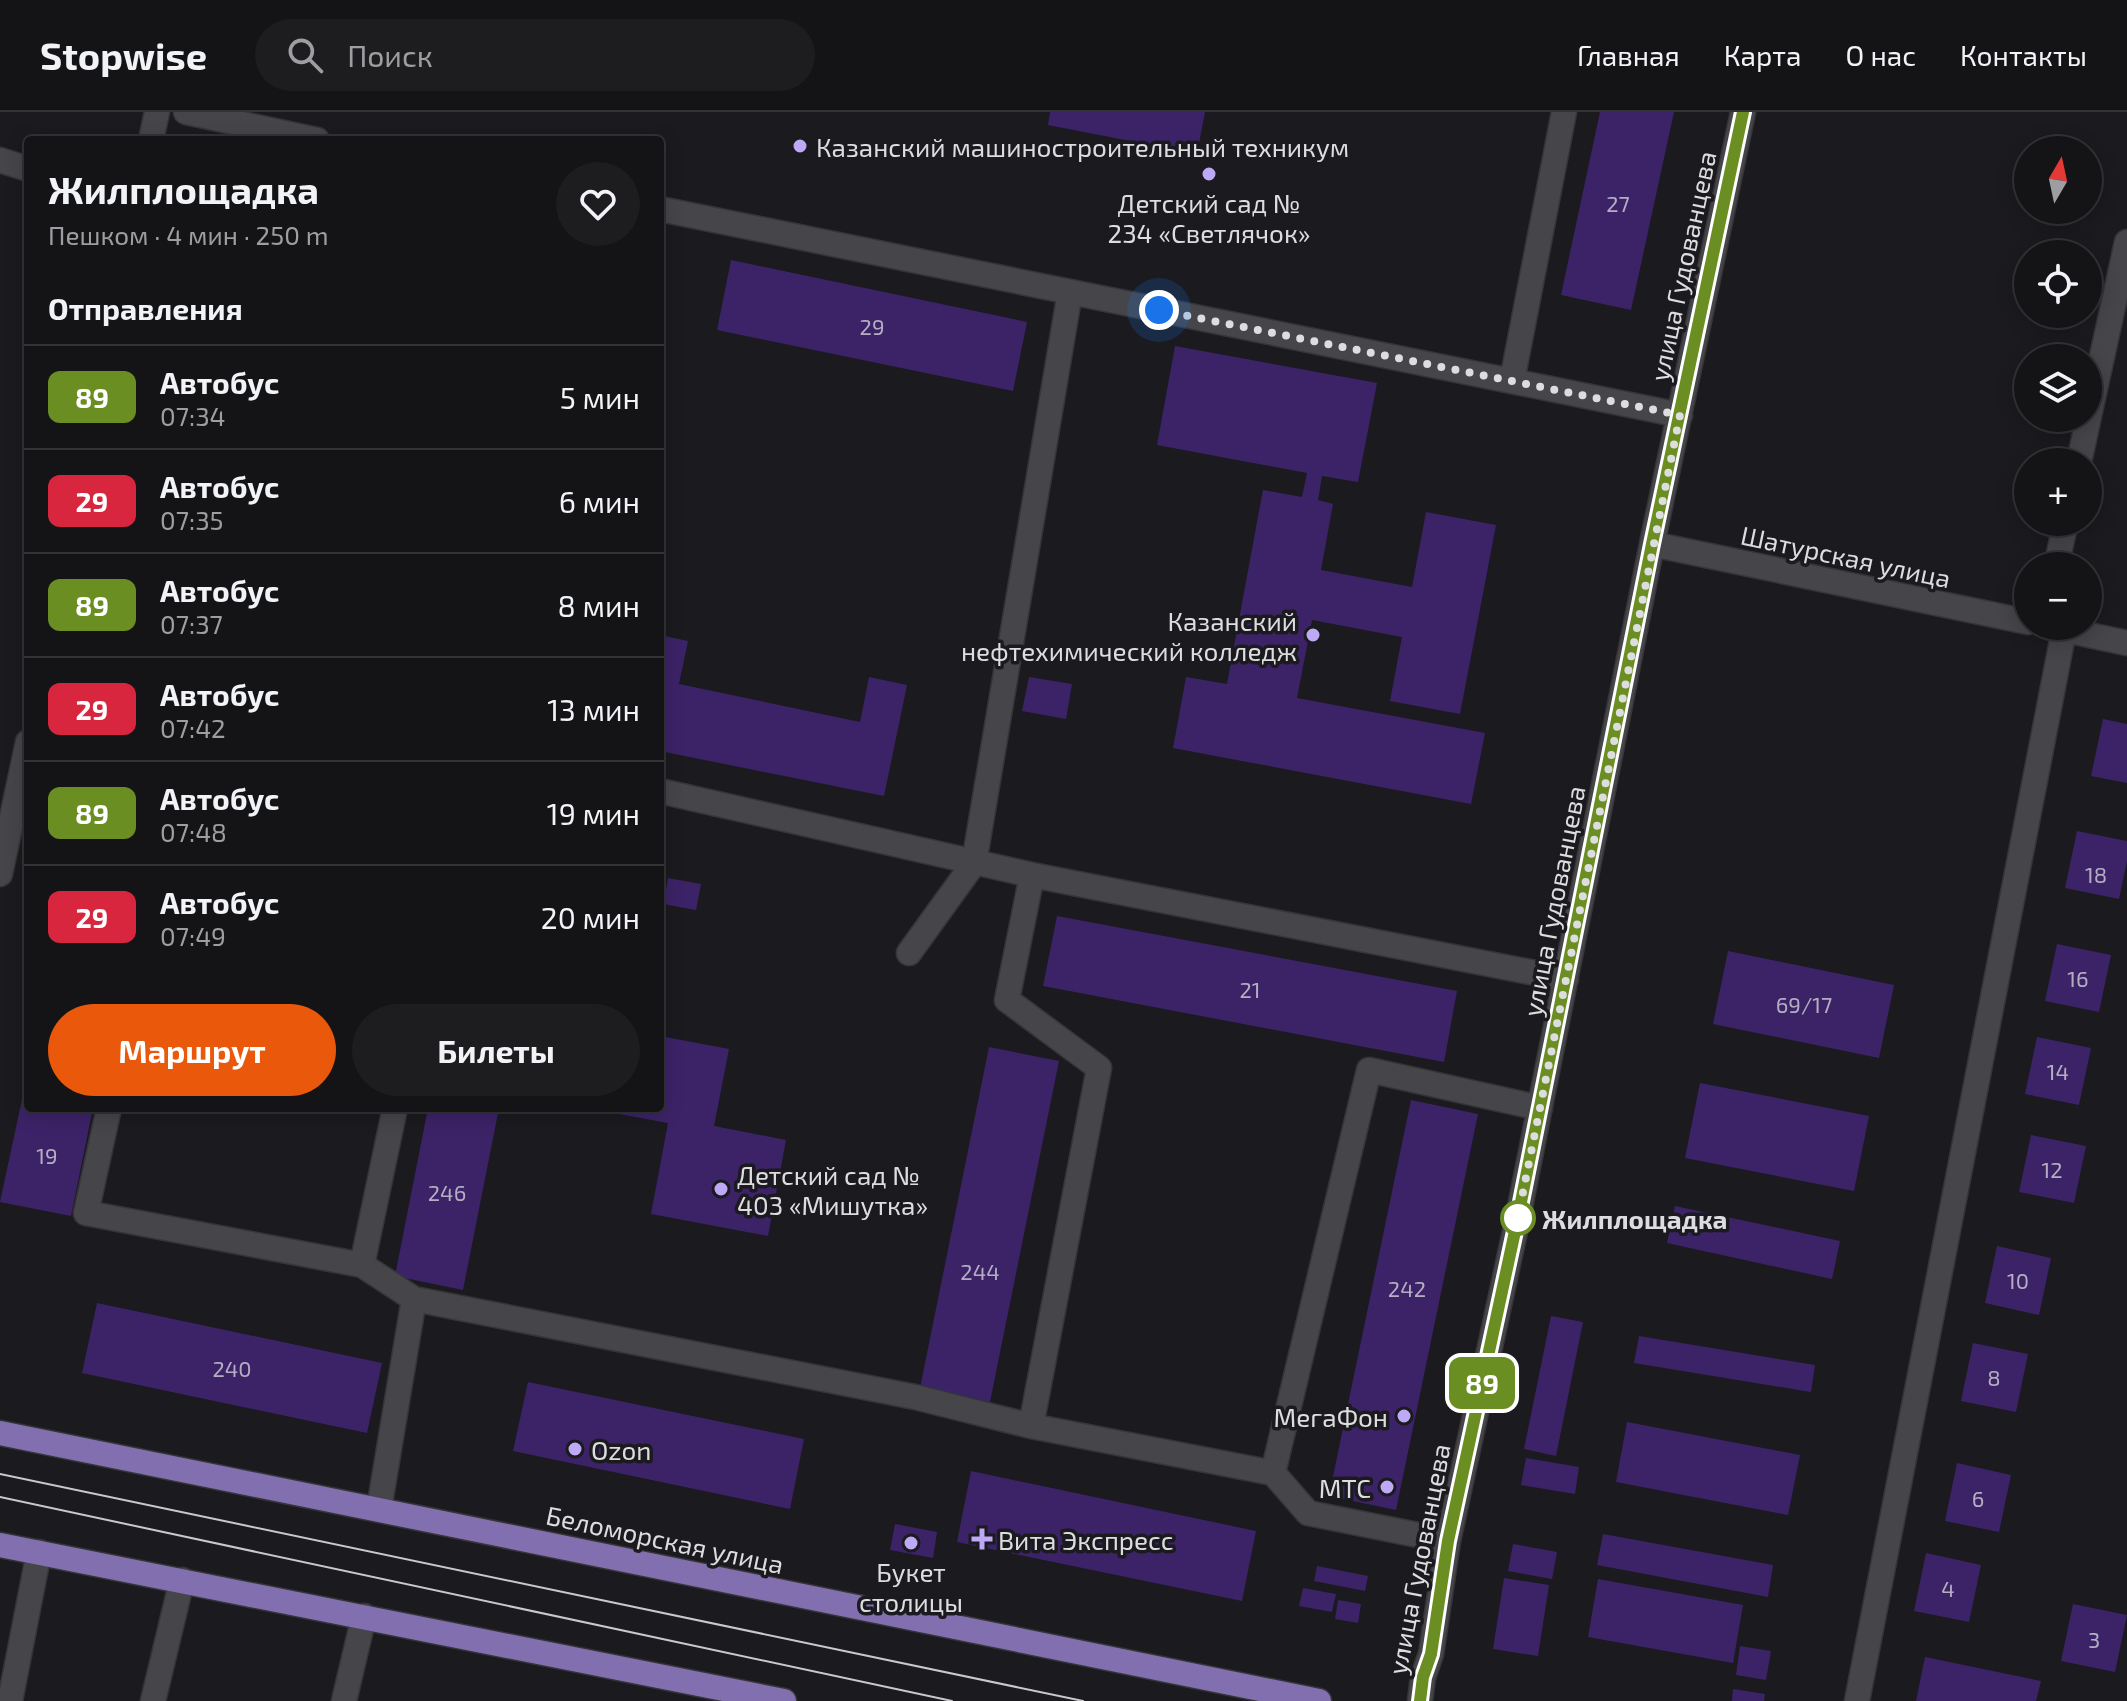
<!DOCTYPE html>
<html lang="ru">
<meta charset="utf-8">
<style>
body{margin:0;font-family:"Exo 2",sans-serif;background:#1d1d20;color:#f1f3f6;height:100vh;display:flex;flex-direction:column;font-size:30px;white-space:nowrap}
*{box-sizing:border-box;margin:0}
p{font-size:26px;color:#9d9ea1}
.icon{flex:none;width:44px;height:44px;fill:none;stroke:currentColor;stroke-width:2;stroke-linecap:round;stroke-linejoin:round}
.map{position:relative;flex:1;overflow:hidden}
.sheet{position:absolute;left:24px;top:24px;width:640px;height:976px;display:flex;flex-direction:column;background:#141417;border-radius:8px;box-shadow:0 4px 20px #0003,0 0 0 2px #333336}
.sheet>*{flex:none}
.badge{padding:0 16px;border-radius:12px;font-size:28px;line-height:52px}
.needle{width:52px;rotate:9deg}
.fabs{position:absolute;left:2014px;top:24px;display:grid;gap:16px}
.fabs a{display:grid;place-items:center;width:88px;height:88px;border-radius:50%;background:#141417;box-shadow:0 4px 20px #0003,0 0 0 2px #333336;font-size:40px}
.you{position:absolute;width:40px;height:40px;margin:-20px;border:6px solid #fff;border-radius:50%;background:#1a73e8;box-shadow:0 0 0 12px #1a73e833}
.map>.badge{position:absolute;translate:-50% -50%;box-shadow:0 0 0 4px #fff}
h2{padding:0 24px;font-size:30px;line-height:72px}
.round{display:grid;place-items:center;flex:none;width:84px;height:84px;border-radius:42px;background:#1d1d20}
.overview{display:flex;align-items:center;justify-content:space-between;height:136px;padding:0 24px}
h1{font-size:38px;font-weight:700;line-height:60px}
.action{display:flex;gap:16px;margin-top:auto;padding:16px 24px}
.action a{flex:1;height:92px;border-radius:48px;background:#ea580c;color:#fff;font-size:32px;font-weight:700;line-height:92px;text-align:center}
.action a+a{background:#1d1d20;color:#f1f3f6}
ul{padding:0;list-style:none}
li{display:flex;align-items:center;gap:24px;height:104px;padding:0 24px;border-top:2px solid #333336}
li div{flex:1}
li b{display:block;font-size:30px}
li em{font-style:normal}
li .badge{min-width:88px;font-weight:700;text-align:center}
header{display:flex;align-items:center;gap:48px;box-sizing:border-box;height:112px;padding:0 40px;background:#141417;border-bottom:2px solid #333336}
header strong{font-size:38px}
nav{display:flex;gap:44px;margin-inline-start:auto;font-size:28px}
.search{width:560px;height:72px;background:#1d1d20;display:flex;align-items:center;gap:20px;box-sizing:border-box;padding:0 28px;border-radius:44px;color:#9d9ea1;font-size:30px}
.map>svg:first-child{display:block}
.building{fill:#3c2368}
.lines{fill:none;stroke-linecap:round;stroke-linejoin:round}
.minor-casing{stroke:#353538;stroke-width:27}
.major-casing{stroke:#353538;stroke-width:27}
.minor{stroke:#46454a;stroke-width:24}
.major{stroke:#826faf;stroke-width:24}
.tram{stroke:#c9c9cc;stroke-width:2}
.line-casing{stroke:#fff;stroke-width:18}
.line{stroke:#6b8e23;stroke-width:12}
.walk{stroke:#dddde0;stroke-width:8;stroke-dasharray:0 14.4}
.poi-dot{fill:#bda9f5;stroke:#1b1a1f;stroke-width:3}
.stop-dot{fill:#fff;stroke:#6b8e23;stroke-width:4}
.labels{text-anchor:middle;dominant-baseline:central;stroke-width:7;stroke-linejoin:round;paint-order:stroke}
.number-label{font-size:22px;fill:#b5aec2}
.poi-label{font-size:26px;fill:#dddde0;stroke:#1b1a1f;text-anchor:start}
.street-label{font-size:26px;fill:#dddde0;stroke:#1b1a1f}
.stop-label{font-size:26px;font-weight:bold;fill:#dddde0;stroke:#1b1a1f;text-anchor:start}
</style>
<header>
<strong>Stopwise</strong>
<div class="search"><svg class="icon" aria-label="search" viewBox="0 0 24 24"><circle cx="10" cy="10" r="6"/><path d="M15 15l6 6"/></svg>Поиск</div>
<nav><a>Главная</a><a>Карта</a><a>О нас</a><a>Контакты</a></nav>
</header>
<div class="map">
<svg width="2127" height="1589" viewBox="0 0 2127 1589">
<rect width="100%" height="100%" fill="#1b1a1f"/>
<path class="building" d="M1050,0h155l-8,42 -149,-29z
M1600,0h74l-43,198 -70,-15z
M731,148l296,62 -14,69 -296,-61z
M1175,234l202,37 -19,99 -36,-6 -4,24 15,4 -12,66 91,17 14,-75 70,13 -36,189 -70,-13 12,-64 -90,-17 -15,78 188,35 -14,71 -298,-56 13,-71 41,7 36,-194 39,7 5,-24 -150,-28z
M660,523l28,6 -9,43 181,38 9,-45 38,8 -23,111 -224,-45z
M1029,565l43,7 -6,35 -44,-8z
M2103,607l24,5v59l-36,-7z
M2077,719l50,10v20l-8,38 -54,-11z
M668,766l33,6 -5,26 -33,-6z
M1057,804l400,75 -13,71 -401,-76z
M2057,832l54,11 -12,57 -54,-11z
M1728,839l166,34 -15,73 -166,-34z
M660,924l69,13 -15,77 72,14 -18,96 -117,-22 17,-91 -49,-9 1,-6h40z
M2037,925l54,11 -12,57 -54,-11z
M989,935l70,14 -69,341 -70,-14z
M27,964l1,32h65l-22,108 -71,-14z
M1700,971l169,33 -15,75 -169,-33z
M1411,988l67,14 -82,396 -67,-14z
M428,996h71l-36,182 -68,-14z
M2031,1023l55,11 -12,57 -55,-11z
M1675,1094l165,35 -8,38 -165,-36z
M1997,1134l54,12 -12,57 -54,-12z
M97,1191l285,60 -15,70 -285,-60z
M1551,1204l32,6 -27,134 -32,-7z
M1639,1224l176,29 -4,27 -177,-29z
M1973,1231l55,11 -12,58 -55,-11z
M528,1270l276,57 -14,70 -277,-58z
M1627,1310l173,33 -12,60 -172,-33z
M1526,1346l53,9 -4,27 -54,-9z
M1957,1351l54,12 -12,57 -54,-11z
M971,1359l285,60 -14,70 -285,-59z
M895,1412l42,8 -4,26 -43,-8z
M1603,1422l170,31 -5,32 -171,-32z
M1513,1432l44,8 -5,27 -44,-8z
M1926,1441l55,12 -12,57 -55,-11z
M1317,1454l51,10 -3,15 -51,-10z
M1504,1466l45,7 -11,71 -45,-7z
M1598,1467l145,26 -10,58 -145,-26z
M1303,1476l33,6 -4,18 -33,-6z
M1338,1488l23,4 -3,19 -23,-4z
M2073,1492l54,11 -12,57 -54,-11z
M1740,1534l31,5 -5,29 -30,-5z
M1925,1545l116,24 -5,20h-120z
M1733,1577l32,5 -1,7h-32z"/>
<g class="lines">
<defs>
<path id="minor" d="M186,0l131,28
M151,28l6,-28
M0,48l28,9
M660,97l1020,206
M1512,269l52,-269
M2079,350l48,-220
M1652,432l376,78
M2056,454l10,-44
M2051,515l76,16
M660,679l372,84 534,104
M0,762l28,-132
M909,841l65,-90 96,-571
M109,996l-23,105 276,52 52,34 501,98 116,29 242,47 35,40 140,28
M362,1153l33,-157
M1031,1314l68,-358 -92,-68 25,-125
M1273,1361l96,-403 171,38
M379,1397l35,-210
M10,1589l29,-149
M153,1589l29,-121
M344,1589l20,-85
M1420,1589l3,-24 8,-23 17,-113 69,-319 135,-678 91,-432
M1857,1589l207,-1071 -2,-4"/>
<path id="major" d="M0,1321l1319,268
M0,1433l784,156"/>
</defs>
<use href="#minor" class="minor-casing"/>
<use href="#major" class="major-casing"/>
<use href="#minor" class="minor"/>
<use href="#major" class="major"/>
<path class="tram" d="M0,1362l1083,227
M0,1385l952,204"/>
</g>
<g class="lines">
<defs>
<path id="line" d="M1420,1589l3,-24 8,-23 17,-113 69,-319 135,-678 91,-432"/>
</defs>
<use href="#line" class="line-casing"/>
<use href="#line" class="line"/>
<path class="walk" d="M1159,198l521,105 -163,807 1,-4"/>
</g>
<g class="poi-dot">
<circle cx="800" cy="34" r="8"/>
<circle cx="1209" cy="62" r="8"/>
<circle cx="1313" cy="523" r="8"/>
<circle cx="721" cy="1077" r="8"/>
<circle cx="1404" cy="1304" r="8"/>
<circle cx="575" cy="1337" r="8"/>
<circle cx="1387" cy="1375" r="8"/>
<path d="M978 1415h8v8h8v8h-8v8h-8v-8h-8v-8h8z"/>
<circle cx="911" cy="1431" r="8"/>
</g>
<circle class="stop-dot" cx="1518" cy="1106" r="16"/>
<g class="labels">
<g class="number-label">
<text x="1618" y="91">27</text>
<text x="872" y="214">29</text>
<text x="2096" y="762">18</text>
<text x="2078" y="866">16</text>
<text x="1250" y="877">21</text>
<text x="1804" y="892">69/17</text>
<text x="2058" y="959">14</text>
<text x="47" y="1043">19</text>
<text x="2052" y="1057">12</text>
<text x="447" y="1080">246</text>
<text x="980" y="1159">244</text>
<text x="2018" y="1168">10</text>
<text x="1407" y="1176">242</text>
<text x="232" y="1256">240</text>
<text x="1994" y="1265">8</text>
<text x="1978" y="1386">6</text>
<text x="1948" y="1476">4</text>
<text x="2094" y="1527">3</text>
</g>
<g class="poi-label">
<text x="816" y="34">Казанский машиностроительный техникум</text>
<text x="1209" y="90" text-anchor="middle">Детский сад №<tspan x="1209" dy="30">234 «Светлячок»</tspan></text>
<text x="1297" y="508" text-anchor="end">Казанский<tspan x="1297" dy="30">нефтехимический колледж</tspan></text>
<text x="737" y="1062">Детский сад №<tspan x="737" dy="30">403 «Мишутка»</tspan></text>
<text x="1388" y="1304" text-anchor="end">МегаФон</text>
<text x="591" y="1337">Ozon</text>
<text x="1371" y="1375" text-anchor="end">МТС</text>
<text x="998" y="1427">Вита Экспресс</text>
<text x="911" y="1459" text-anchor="middle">Букет<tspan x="911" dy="30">столицы</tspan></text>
</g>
<g class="street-label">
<text transform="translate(1682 154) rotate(-78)">улица Гудованцева</text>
<text transform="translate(1846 444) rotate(12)">Шатурская улица</text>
<text transform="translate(1553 789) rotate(-79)">улица Гудованцева</text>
<text transform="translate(665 1427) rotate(12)">Беломорская улица</text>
<text transform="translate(1418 1447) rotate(-79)">улица Гудованцева</text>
</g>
<g class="stop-label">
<text x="1542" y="1106">Жилплощадка</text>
</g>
</g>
</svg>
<div class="fabs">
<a><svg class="needle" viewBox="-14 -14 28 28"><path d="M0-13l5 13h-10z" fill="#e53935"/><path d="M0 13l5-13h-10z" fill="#9d9ea1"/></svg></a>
<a><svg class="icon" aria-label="locate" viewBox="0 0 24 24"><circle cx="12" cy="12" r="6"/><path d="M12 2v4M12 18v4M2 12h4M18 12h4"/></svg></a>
<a><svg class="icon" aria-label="layers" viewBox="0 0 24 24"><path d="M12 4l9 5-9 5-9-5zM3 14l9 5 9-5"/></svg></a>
<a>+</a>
<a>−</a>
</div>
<div class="you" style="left:1159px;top:198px"></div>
<b class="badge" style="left:1482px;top:1271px;background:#6b8e23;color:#fff">89</b>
<section class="sheet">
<div class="overview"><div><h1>Жилплощадка</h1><p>Пешком · 4 мин · 250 m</p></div><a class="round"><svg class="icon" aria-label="heart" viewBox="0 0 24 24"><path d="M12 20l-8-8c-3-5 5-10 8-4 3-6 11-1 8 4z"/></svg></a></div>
<h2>Отправления</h2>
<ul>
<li><span class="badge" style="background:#6b8e23;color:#fff">89</span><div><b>Автобус</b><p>07:34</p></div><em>5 мин</em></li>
<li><span class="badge" style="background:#d7263d;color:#fff">29</span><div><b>Автобус</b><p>07:35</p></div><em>6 мин</em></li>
<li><span class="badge" style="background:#6b8e23;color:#fff">89</span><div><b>Автобус</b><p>07:37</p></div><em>8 мин</em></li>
<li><span class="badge" style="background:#d7263d;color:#fff">29</span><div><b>Автобус</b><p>07:42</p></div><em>13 мин</em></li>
<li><span class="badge" style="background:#6b8e23;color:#fff">89</span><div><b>Автобус</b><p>07:48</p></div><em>19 мин</em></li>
<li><span class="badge" style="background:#d7263d;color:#fff">29</span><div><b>Автобус</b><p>07:49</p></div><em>20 мин</em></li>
</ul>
<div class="action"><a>Маршрут</a><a>Билеты</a></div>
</section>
</div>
